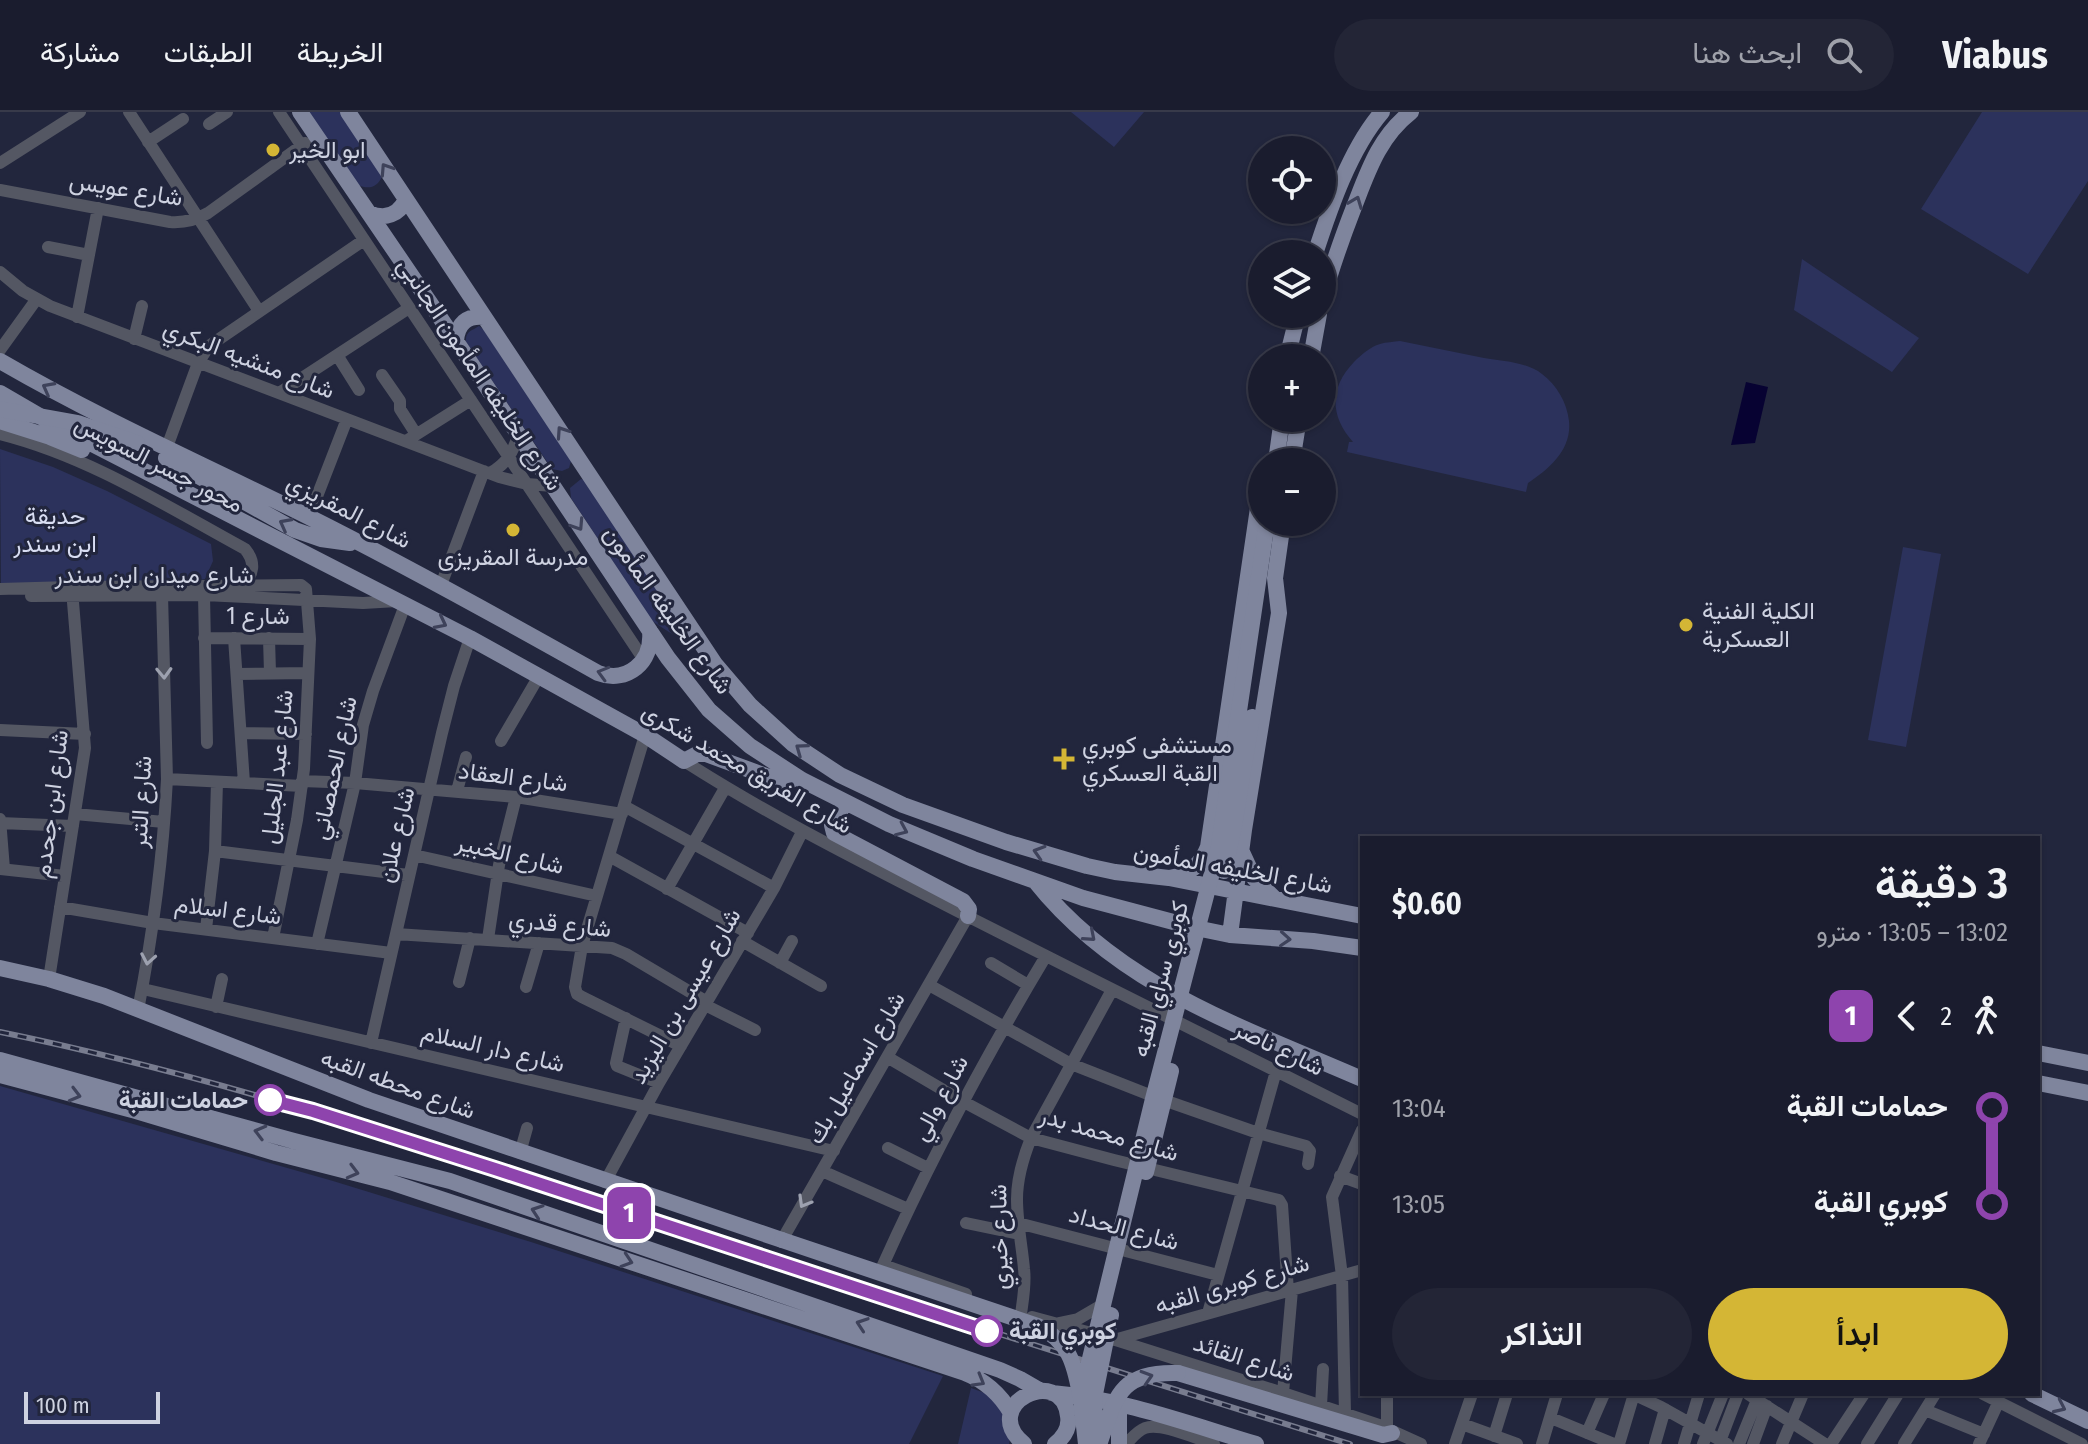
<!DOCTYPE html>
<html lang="ar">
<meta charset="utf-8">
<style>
body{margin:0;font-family:"Fira Sans Condensed",Vazirmatn,sans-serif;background:#232536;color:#f1f3f6;direction:rtl;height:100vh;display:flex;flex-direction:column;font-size:30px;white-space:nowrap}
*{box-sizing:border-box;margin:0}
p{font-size:26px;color:#9fa1aa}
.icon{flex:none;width:44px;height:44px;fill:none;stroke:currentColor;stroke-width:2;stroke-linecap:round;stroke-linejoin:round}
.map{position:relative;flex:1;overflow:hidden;direction:ltr}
.side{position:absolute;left:1360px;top:724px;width:680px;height:560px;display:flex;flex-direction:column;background:#1a1c2e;border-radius:0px;box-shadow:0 2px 6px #0004,0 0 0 2px #383a4a;direction:rtl}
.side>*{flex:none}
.badge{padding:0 16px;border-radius:12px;font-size:28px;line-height:52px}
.controls{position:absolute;left:1248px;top:24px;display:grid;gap:16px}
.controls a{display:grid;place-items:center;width:88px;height:88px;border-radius:50%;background:#1a1c2e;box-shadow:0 2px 6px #0004,0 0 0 2px #383a4a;font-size:40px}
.scale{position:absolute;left:24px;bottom:20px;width:136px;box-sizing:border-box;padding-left:8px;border:4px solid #ced2e1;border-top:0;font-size:22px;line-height:28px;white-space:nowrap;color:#ced2e1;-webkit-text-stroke:6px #22263d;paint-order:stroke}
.map>.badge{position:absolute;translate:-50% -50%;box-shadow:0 0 0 4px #fff}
.legs{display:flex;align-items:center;gap:12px;height:88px;padding:0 32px;font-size:26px}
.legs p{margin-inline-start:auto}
.headline{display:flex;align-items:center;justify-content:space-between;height:136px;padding:0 32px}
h1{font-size:44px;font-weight:600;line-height:60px}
.cta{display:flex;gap:16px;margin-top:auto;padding:16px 32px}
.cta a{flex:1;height:92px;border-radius:48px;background:#d4b635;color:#111;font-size:32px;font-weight:600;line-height:92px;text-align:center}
.cta a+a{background:#232536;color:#f1f3f6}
ul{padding:0 32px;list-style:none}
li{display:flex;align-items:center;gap:28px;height:96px;font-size:30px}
li i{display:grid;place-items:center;width:12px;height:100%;margin:0 10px;background:currentColor}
li i::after{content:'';width:20px;height:20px;margin:-10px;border:6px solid;border-radius:50%;background:#1a1c2e}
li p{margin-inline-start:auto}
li:first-child i{background:linear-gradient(#0000 50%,currentColor 0)}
li:last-child i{background:linear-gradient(currentColor 50%,#0000 0)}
header{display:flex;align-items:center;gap:48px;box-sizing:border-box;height:112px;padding:0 40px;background:#1a1c2e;border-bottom:2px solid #383a4a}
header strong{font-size:38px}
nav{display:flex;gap:44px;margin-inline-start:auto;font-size:28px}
.search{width:560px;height:72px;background:#232536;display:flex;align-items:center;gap:20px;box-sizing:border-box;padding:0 28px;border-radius:44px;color:#9fa1aa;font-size:30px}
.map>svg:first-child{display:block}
.green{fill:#2c325c}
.water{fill:#070232}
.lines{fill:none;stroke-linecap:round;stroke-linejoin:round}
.minor{stroke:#545763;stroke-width:12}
.major{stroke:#7f859d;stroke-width:16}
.rail-casing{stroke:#787c8f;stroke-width:6}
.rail{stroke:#22263d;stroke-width:3;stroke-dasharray:9;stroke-linecap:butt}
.major-bridge{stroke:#7f859d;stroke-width:16}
.oneway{stroke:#3e425a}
.oneway2{stroke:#9da1af}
.line-1-casing{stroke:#fff;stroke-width:18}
.line-1{stroke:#8e44ad;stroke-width:12}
.poi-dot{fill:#d4b635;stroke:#22263d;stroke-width:3}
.stop-1-dot{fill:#fff;stroke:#8e44ad;stroke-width:4}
.labels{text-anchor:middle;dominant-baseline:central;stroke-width:6;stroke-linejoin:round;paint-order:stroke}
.poi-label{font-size:24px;fill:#ced2e1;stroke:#22263d;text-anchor:start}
.street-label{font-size:24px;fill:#ced2e1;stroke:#22263d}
.park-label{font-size:24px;fill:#d8ddf2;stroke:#22263d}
.stop-label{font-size:24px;font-weight:bold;fill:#ced2e1;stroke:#22263d;text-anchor:end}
</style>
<header>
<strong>Viabus</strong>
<div class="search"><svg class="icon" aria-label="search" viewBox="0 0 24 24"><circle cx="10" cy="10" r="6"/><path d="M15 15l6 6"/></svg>ابحث هنا</div>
<nav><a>الخريطة</a><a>الطبقات</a><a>مشاركة</a></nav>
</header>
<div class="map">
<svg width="2088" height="1332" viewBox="0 0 2088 1332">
<rect width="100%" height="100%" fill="#22263d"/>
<path class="green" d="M309,0h36l37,64c-4,11 -13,14 -24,9z
M1071,0h73l-30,35z
M1982,0h106v69l-60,93 -107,-65z
M1802,147l117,79 -27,34 -98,-62z
M479,214l5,4 87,131 -2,7 -7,3 -10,-2 -86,-127c-1,-11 6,-11 13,-16z
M1400,229c28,6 56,11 84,17 18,3 43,4 58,16 15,11 25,29 27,47 3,29 -20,48 -41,62l-2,9 -179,-40 2,-10h4c-23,-26 -24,-54 1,-80 7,-7 16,-15 26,-18 6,-2 14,-2 20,-3z
M0,337l53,18 54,24 104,53 2,17 -8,18 -30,4 -174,3z
M581,367l8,3 94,143 6,20 -37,-24 -81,-123 -1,-10z
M1903,435l38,7 -35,193 -38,-7z
M0,974l333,95 198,61 412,134 -34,68h-909z
M971,1276l33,12 9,27 -4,17h-51z"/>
<path class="water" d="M1746,270l22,5 -13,56 -24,2z"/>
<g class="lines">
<path class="minor" d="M129,0l130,199
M279,0l365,548
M209,12l18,-12
M148,30l35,-23
M0,51l80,-51
M0,78l170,32c14,1 26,-2 38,-9l97,-70
M48,135l41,8
M0,160l23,19 27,15 449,171 28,7 26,2
M77,205l21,-109
M134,227l8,-33
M0,238l36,-50
M337,243l22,35
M382,263l18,26v8l16,25
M279,281l130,-85
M0,322c88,22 166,72 245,115 11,13 9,26 -3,37
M406,329l65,-41
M167,335l31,-84 11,-17 155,-106
M490,361c16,-9 24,-21 28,-39
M309,405l38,-98
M441,473l43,-114
M0,477l70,-2 231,-2 5,4 4,50 -6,130 -7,51 -24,118
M204,483l3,148
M31,484l173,-1 159,8 34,-2
M204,526l106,1
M234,526l10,145
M269,526l1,35
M237,562l71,-1
M0,618l85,4
M241,621l65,1
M645,623l-63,211 -7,41 2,7 5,3 99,49
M501,629l38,-65
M684,649c92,59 190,107 287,157 130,66 260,131 391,196
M167,667l135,7
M302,669l53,2 161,14 106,17
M457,679l9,-34
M624,694l150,82
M75,702l89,8
M0,707l4,50
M0,711l73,3
M215,739l193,24
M414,743l183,41
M609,744l139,77
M0,757l65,7
M667,777l58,-101
M60,795l93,16 238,30
M206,817l9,-78 2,-69
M396,822l216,14 14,6 81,48
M488,827l11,-74 17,-68
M742,829l79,45
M317,832l38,-161 8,-58 10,-34 32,-86
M780,851l12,-22
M991,851l37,22
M49,867l36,-231 -13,-158
M459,870l11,-44
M929,873l142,79 84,33 103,36 48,13 4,5 -2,13
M526,875l13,-44
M143,877l691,162
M705,893l50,25
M216,895l6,-28
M138,898c15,-76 25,-153 29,-231l-5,-184
M626,906l-10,45 1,3 42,17
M371,931l71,-310 12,-47 16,-48
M887,945l75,44 69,37 83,22 165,40 3,5 6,86
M888,1036l40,20
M520,1041l7,-25
M822,1059l86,38
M1340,1064l22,8
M605,1070l54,-99 115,-195 28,-56
M966,1111l53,11
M1018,1111l200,52
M782,1128l186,-324
M966,1182l-83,-29c48,-107 103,-209 163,-309
M1208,1201l68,-242
M1021,1202c2,-15 5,-30 3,-45 -2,-23 -7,-46 -7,-70 0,-21 6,-41 14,-61l81,-148
M1032,1205l74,20 177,56 96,32 42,19
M1059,1211l19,-4 24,-14
M1114,1228l248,-70
M1283,1281l9,-103
M1387,1282v36
M1633,1282l28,13 66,37
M1748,1282l77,50
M1983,1282l99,50
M1321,1294l2,-37
M1925,1298l59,24
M1345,1302l-3,-138 -10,-79 30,-67
M1551,1306l63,26
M1462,1312l55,20
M1587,1321l17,-39
M1494,1324l13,-42
M1126,1332c6,-6 11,-13 19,-16 16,-6 52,11 69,16
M1455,1332l17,-50
M1542,1332l15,-50
M1619,1332l15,-50
M1655,1332l10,-35
M1684,1332l15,-50
M1703,1332l20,-50
M1719,1332l19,-50
M1739,1332l18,-44
M1753,1332l14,-38
M1782,1332l21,-50
M1831,1332l33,-50
M1867,1332l31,-50
M1904,1332l31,-50
M1979,1332l20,-43"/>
<path class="major" d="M300,0l156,229 212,317 41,52 41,36 52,34 87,44 84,35 110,39 113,30 34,7 83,6 49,7
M348,0l367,552 35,41 43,39 47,31 63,30 103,37 81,24 28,6 54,6 193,38
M369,101c16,7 30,2 37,-14
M1315,142c15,-46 35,-105 67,-142
M1322,190c9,-33 20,-64 32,-95 14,-36 25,-70 57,-95
M456,229c1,-17 11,-26 28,-24
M1287,246l11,-44
M1311,246l8,-44
M0,249c100,58 206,105 309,156 98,49 193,102 289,156 29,11 55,-11 52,-42
M0,281l55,32 415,213 175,97 39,26 13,-7h9l74,27h9l8,-4
M0,309l50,16 32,13
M166,346l129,72 26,9 29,4
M1276,350l6,-44
M1292,350l7,-44
M845,691l-13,22 2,8 129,68 6,8 -1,7
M1242,740l12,26 20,20
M1170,766c19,-3 31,-13 38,-31l54,-366
M1035,769c84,106 208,146 327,198
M1230,823l14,-105 35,-217 -4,-35 8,-56
M0,856l49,11 55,17 265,104 413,140
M2038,941l50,10
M0,948l294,81 156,40 550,189 20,9 19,11
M0,963l136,36 140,42 114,29 575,191c21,8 35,21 46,40
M2038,971l50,10
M1178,1261l205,62 9,-2
M1052,1281c70,6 137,31 204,51
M2032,1282l56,27
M1024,1332c-47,-39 38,-81 44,-28 2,12 -4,21 -13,28
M1119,1332v-40"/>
<defs>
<path id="rail" d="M0,920c239,49 470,128 701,205 215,71 432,140 649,207"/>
</defs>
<use href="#rail" class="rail-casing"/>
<use href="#rail" class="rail"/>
<path class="major-bridge" d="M0,297l78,14 59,20
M1224,759l10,-45 18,-109
M1146,1060l25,-101
M782,1128l256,86c31,16 36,36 42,68
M1096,1326l-2,-39 17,-84
M1100,1330c16,-46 20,-71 78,-69
M1086,1332l-5,-45 6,-28 66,-272 66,-253 48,-324"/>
</g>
<defs><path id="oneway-chevron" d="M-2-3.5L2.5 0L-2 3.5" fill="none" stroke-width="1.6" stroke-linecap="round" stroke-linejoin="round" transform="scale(2)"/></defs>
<g class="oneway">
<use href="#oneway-chevron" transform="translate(386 57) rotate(-123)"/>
<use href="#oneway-chevron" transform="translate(1356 90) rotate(-69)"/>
<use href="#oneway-chevron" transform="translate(48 276) rotate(-152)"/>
<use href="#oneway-chevron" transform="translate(562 320) rotate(-124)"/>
<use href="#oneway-chevron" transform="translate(285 412) rotate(-152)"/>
<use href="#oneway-chevron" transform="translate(578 413) rotate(57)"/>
<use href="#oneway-chevron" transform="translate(441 511) rotate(27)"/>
<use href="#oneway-chevron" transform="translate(603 561) rotate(-164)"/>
<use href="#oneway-chevron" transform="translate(801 637) rotate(-144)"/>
<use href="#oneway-chevron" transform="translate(902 718) rotate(24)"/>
<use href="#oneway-chevron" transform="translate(1039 740) rotate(-163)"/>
<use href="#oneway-chevron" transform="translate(1090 824) rotate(41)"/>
<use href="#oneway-chevron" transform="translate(1285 827) rotate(4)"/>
<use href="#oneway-chevron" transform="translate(75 983) rotate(15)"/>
<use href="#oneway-chevron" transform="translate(260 1020) rotate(-165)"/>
<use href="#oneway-chevron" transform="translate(353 1060) rotate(15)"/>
<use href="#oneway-chevron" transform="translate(537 1099) rotate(-161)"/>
<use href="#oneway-chevron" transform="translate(627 1149) rotate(18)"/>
<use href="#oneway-chevron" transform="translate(862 1212) rotate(-161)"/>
<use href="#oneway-chevron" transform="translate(1147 1265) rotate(-17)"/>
<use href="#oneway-chevron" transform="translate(979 1269) rotate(30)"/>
<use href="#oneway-chevron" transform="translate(2060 1295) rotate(25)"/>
</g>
<g class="oneway2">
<use href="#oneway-chevron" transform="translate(164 561) rotate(88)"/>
<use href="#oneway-chevron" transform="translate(148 847) rotate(100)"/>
<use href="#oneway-chevron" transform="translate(804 1090) rotate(120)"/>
</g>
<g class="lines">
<defs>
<path id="line-1" d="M270,988l43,11 182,58 492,162"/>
</defs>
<use href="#line-1" class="line-1-casing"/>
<use href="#line-1" class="line-1"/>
</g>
<g class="poi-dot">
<circle cx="273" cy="38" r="8"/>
<circle cx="513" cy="418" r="8"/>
<circle cx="1686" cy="513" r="8"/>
<path d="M1060 635h8v8h8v8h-8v8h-8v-8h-8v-8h8z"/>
</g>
<g class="stop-1-dot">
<circle cx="270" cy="988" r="14"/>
<circle cx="987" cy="1219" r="14"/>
</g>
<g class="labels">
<g class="poi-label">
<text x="289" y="38">ابو الخير</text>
<text x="513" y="445" text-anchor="middle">مدرسة المقريزى</text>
<text x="1702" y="499">الكلية الفنية<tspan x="1702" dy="28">العسكرية</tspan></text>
<text x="1082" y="633">مستشفى كوبري<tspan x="1082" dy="28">القبة العسكري</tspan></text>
</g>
<g class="street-label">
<text transform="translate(126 77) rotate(9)">شارع عويس</text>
<text transform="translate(249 247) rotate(21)">شارع منشيه البكري</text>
<text transform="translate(480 262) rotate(56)">شارع الخليفه المأمون الجانبي</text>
<text transform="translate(159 352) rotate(27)">محور جسر السويس</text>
<text transform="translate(349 399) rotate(27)">شارع المقريزي</text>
<text x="154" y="463">شارع ميدان ابن سندر</text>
<text transform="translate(668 498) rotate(54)">شارع الخليفه المأمون</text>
<text x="258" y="504">شارع 1</text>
<text transform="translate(277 655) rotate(-84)">شارع عبد الجليل</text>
<text transform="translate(334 656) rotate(-78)">شارع الحمصاني</text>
<text transform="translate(747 656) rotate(30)">شارع الفريق محمد شكرى</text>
<text transform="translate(513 665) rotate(7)">شارع العقاد</text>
<text transform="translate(141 690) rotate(-87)">شارع التبر</text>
<text transform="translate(51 692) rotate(-83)">شارع ابن جحدم</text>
<text transform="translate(396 723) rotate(-77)">شارع علان</text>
<text transform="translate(510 742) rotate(13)">شارع الخبير</text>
<text transform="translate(1233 756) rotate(10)">شارع الخليفه المأمون</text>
<text transform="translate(228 798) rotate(7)">شارع اسلام</text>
<text transform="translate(560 812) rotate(6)">شارع قدري</text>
<text transform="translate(1160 867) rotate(-75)">كوبري سراي القبه</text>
<text transform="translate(685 884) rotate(-60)">شارع عيسى بن اليزيد</text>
<text transform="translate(493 936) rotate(13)">شارع دار السلام</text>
<text transform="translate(1279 936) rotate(26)">شارع ناصر</text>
<text transform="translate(856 956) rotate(-60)">شارع اسماعيل بك</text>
<text transform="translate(398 972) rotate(20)">شارع محطه القبه</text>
<text transform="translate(940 986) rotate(-62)">شارع والي</text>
<text transform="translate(1109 1022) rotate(16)">شارع محمد بدر</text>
<text transform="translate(1124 1116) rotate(15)">شارع الحداد</text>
<text transform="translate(999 1125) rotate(-91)">شارع خيري</text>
<text transform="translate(1232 1172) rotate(-16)">شارع كوبرى القبه</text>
<text transform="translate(1244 1246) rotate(18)">شارع القائد</text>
</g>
<g class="park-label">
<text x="55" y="404">حديقة<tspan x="55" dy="28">ابن سندر</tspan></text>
</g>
<g class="stop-label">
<text x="248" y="988">حمامات القبة</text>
<text x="1009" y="1219" text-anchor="start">كوبري القبة</text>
</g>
</g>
</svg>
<div class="controls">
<a><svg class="icon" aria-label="locate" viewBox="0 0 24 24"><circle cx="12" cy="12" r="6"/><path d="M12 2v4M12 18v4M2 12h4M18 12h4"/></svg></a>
<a><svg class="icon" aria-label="layers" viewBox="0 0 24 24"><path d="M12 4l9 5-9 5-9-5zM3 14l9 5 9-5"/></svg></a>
<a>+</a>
<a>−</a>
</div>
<div class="scale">100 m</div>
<b class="badge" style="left:629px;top:1101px;background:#8e44ad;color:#fff">1</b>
<section class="side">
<div class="headline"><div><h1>3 دقيقة</h1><p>13:02 – 13:05 · مترو</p></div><b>$0.60</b></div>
<div class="legs"><svg class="icon" aria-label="walk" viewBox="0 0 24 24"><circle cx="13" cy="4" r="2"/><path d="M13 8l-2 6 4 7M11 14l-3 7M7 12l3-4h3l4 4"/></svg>2<svg class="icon" aria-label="back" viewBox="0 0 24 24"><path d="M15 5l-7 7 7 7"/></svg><b class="badge" style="background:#8e44ad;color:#fff">1</b></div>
<ul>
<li><i style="color:#8e44ad"></i><b>حمامات القبة</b><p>13:04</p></li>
<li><i style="color:#8e44ad"></i><b>كوبري القبة</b><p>13:05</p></li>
</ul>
<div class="cta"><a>ابدأ</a><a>التذاكر</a></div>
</section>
</div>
